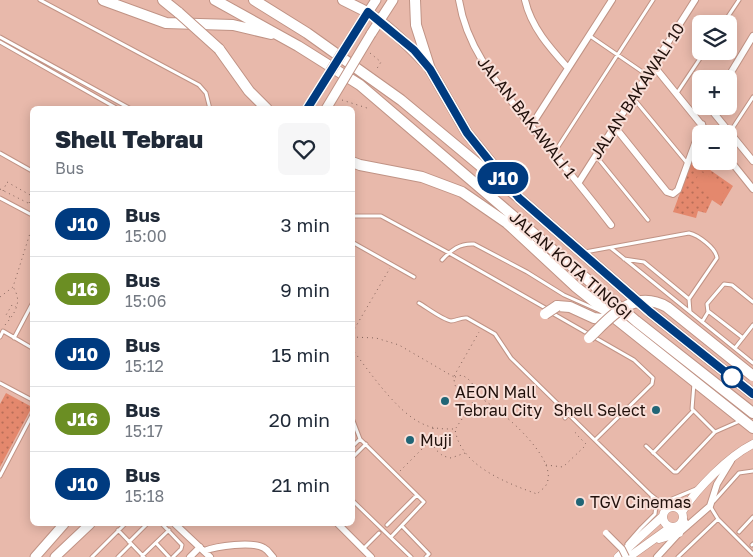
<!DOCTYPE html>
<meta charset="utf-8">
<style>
body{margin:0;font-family:"Golos Text",sans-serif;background:#f6f6f7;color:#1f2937;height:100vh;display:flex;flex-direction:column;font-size:19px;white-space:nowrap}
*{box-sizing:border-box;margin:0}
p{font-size:16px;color:#747a83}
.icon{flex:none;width:28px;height:28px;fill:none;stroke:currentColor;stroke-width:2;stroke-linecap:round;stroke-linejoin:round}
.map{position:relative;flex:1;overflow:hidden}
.drawer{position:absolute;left:30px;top:106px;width:325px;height:420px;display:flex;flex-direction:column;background:#fff;border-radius:8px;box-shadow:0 2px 12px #0003}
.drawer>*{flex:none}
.badge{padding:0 10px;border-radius:16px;font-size:18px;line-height:32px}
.buttons{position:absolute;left:692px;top:15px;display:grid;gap:10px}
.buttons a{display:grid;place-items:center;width:45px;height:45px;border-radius:8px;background:#fff;box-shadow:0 2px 12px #0003;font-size:25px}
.map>.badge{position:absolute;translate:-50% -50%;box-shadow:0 0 0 2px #fff}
.round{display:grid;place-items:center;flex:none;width:52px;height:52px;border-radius:8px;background:#f6f6f7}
.summary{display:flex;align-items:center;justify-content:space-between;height:85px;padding:0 25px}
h1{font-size:24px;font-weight:800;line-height:38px}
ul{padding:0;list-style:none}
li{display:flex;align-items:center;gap:15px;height:65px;padding:0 25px;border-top:1px solid #e0e1e3}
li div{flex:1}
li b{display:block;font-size:19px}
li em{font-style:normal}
li .badge{min-width:55px;font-weight:700;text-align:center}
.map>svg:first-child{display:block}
.park{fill:url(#park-dots)}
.garden{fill:#e4886d}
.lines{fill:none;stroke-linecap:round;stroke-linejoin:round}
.service-casing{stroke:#c09385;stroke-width:5}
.minor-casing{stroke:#c09385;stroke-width:8}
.tertiary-casing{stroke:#c09385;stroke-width:9}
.secondary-casing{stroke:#c09385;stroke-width:11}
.trunk-casing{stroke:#c09385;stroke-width:12}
.path{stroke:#82635a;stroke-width:1;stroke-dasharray:1 4;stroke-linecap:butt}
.service{stroke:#fff;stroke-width:3}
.minor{stroke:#fff;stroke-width:6}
.tertiary{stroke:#fff;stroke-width:8}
.secondary{stroke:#fff;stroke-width:9}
.trunk{stroke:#fff;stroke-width:10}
.minor-bridge-casing{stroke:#c09385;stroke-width:8;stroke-linecap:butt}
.secondary-bridge-casing{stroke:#c09385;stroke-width:11;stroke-linecap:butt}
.trunk-bridge-casing{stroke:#c09385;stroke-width:12;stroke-linecap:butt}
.minor-bridge{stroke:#fff;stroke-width:6}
.secondary-bridge{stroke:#fff;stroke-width:9}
.trunk-bridge{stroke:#fff;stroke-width:10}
.line-casing{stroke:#fff;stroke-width:11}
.line{stroke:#003b80;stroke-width:8}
.stop-dot{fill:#fff;stroke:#003b80;stroke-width:2.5}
.poi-dot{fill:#206576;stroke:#f9e0d9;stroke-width:2}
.labels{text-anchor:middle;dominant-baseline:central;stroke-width:4;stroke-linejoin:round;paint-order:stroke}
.street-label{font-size:16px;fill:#21110c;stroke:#f9e0d9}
.poi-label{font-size:16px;fill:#21110c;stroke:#f9e0d9;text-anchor:start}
</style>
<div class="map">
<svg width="753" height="557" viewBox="0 0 753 557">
<defs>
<pattern id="park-dots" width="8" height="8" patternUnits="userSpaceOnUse" patternTransform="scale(1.25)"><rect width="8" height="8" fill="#e4886d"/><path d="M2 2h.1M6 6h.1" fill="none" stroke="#b86e58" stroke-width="1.8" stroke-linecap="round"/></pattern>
</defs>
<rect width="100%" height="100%" fill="#e8b9ab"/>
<path class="park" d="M693,158l40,28 -12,20 -9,-6 -6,13 -8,-2 -2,7 -23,-6z
M6,393l26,14 -32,60v-63z"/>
<path class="garden" d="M700,171l27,17 -8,13 -25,-17z"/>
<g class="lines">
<defs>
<path id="service" d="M40,0l159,85 7,8 4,16
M723,24l16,-24
M590,36l57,39
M0,37l131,72
M0,42l118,67
M677,93l28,-42
M634,99l53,64
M730,132l23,-35
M0,153l32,18
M554,153l99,-153
M596,156l52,64
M0,198l32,17
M352,216h29l68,37 98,56
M352,242l62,35
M611,248l142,115
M585,252l104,-19c9,2 27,15 28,25l-28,41
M624,259l20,3 45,37 1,13
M442,260c9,-10 18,-17 32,-16l53,28 37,23 36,16
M419,303c7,4 24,17 32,18 5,0 10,-4 16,-3l28,16 16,24 140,137 9,7h5l31,-13
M708,311l35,27
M552,313l82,47 19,18 -1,6 -57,56
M702,322l6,-10 -1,-8 17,-20 8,1 21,17
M0,337l3,-6 29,17
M14,338l18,-34
M735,348l18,-23
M0,383l32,17
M694,383l-2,26 23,23 25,-11
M352,418l8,21 64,63 -33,35
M565,418l3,-4
M646,446l28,26h3l38,-40
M352,447l8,-8
M653,453l40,-42
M352,458l14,-14
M0,476l32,-61
M352,500l59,57
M714,501l25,-28 14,-2
M710,506l8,13 35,35
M162,524l20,21 -1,4 -8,8
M387,525l30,-30
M402,526l27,28 -3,3
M118,530l26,27
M739,532l14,-15
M129,542l18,-18
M156,543l13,14
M627,544l14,-16 14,-14 1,-9 -4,-7
M752,545l1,-1
M363,549l16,-16
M142,556l27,-26
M92,557l33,-33
M118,557l13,-13
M678,557l40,-38"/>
<path id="minor" d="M459,0c8,51 42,88 73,127 27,33 54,65 79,98
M525,0c6,27 25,48 43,68
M653,65l56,69
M727,79l26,-43
M711,106l2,6 40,49
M531,126l81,-126
M614,126l53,66 6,2 5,-4 24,-66
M729,159l24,30
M579,182l116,-182
M175,524l35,33
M338,524l33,33
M678,526h9l-4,-8
M204,551c13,-5 48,-10 60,-3 4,2 6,6 9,9
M190,557l10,-10
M657,557l22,-24 31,-27 7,-22 14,-23"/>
<path id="tertiary" d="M663 517a10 10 0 1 1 20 0a10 10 0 1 1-20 0Z
M682,512c14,-23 47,-56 71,-68
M659,539l20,-6
M618,557l44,-40
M629,557l42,-30"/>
<path id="secondary" d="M359,26l17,-26
M371,34l22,-34
M35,557l29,-33
M55,557l35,-33"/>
<path id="trunk" d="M103,0l63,23 67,2 38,9
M163,0l16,13
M215,0l83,46 62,39 276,236 117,92
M254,0l53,33 94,67 118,98 131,114 103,82
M343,0c8,4 16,8 24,12 22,14 42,34 59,52
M415,0l1,25 14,44 37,64 39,48
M219,49l30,42 18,18
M352,162l8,3 62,12 40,15 45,31 69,64 177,141
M557,306l13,1 24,11 14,2"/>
</defs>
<use href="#service" class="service-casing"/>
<use href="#minor" class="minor-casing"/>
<use href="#tertiary" class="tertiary-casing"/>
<use href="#secondary" class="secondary-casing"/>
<use href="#trunk" class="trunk-casing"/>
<path class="path" d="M370,53l11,9 -5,8
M342,100l25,8
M0,189l32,16
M3,191l4,-9 25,14
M29,203l3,-6
M0,297l13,-10 19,-60
M10,317l-4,-2 6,-10 4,2
M5,325c10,-12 18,-23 8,-38
M352,333l38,-65
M352,337l24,1 23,7 55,32c0,5 1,11 5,14 5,4 13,3 18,5 21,11 81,61 70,87 -1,4 -7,8 -10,11 -30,-11 -77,-28 -82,-65 -12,0 -23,0 -34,-6 -25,-12 -52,-52 -69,-74
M454,376l25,-44
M455,377l7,-2c27,15 5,35 -6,53
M433,428l-2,13 4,8 8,7 8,2 14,-5
M546,465l17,2 21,-20 2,-3 -11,-11 2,-2
M400,471l30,-30"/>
<use href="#service" class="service"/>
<use href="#minor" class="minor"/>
<use href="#tertiary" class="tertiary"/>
<use href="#secondary" class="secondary"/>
<use href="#trunk" class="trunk"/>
<defs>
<path id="minor-bridge" d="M606,533l16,16 4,8"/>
<path id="secondary-bridge" d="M307,109l52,-83
M326,109l45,-75"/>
<path id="trunk-bridge" d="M179,13l40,36
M545,314l12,-8
M589,338c22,-21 44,-50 78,-31l86,69"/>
</defs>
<use href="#minor-bridge" class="minor-bridge-casing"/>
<use href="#secondary-bridge" class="secondary-bridge-casing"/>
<use href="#trunk-bridge" class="trunk-bridge-casing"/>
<use href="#minor-bridge" class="minor-bridge"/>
<use href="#secondary-bridge" class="secondary-bridge"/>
<use href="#trunk-bridge" class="trunk-bridge"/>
</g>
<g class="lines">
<defs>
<path id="line" d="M307,109l61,-97 46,38 16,19 37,64 52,65 131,114 103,82"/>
</defs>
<use href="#line" class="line-casing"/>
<use href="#line" class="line"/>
</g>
<circle class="stop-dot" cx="732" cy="377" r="10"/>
<g class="poi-dot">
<circle cx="445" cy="401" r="5"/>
<circle cx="656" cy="410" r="5"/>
<circle cx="410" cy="440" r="5"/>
<circle cx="580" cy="502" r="5"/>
</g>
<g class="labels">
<g class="street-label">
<text transform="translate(637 91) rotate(-57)">JALAN BAKAWALI 10</text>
<text transform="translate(527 117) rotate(52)">JALAN BAKAWALI 1</text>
<text transform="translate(571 265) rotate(41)">JALAN KOTA TINGGI</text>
</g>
<g class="poi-label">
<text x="455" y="392">AEON Mall<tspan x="455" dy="18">Tebrau City</tspan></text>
<text x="646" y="410" text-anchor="end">Shell Select</text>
<text x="420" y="440">Muji</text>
<text x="590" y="502">TGV Cinemas</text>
</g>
</g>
</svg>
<div class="buttons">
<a><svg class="icon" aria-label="layers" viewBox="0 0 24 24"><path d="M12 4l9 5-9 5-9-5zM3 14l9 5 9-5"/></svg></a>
<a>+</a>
<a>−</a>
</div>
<b class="badge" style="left:503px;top:178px;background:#003b80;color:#fff">J10</b>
<section class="drawer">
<div class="summary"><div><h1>Shell Tebrau</h1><p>Bus</p></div><a class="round"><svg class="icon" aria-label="heart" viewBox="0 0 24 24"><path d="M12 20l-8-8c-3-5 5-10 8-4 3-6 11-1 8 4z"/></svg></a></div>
<ul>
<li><span class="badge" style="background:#003b80;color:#fff">J10</span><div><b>Bus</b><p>15:00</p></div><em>3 min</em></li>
<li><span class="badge" style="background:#6b8e23;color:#fff">J16</span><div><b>Bus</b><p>15:06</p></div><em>9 min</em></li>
<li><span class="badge" style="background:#003b80;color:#fff">J10</span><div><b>Bus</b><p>15:12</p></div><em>15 min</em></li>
<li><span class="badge" style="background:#6b8e23;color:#fff">J16</span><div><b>Bus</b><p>15:17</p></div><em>20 min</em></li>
<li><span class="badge" style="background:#003b80;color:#fff">J10</span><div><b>Bus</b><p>15:18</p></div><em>21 min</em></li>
</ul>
</section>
</div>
